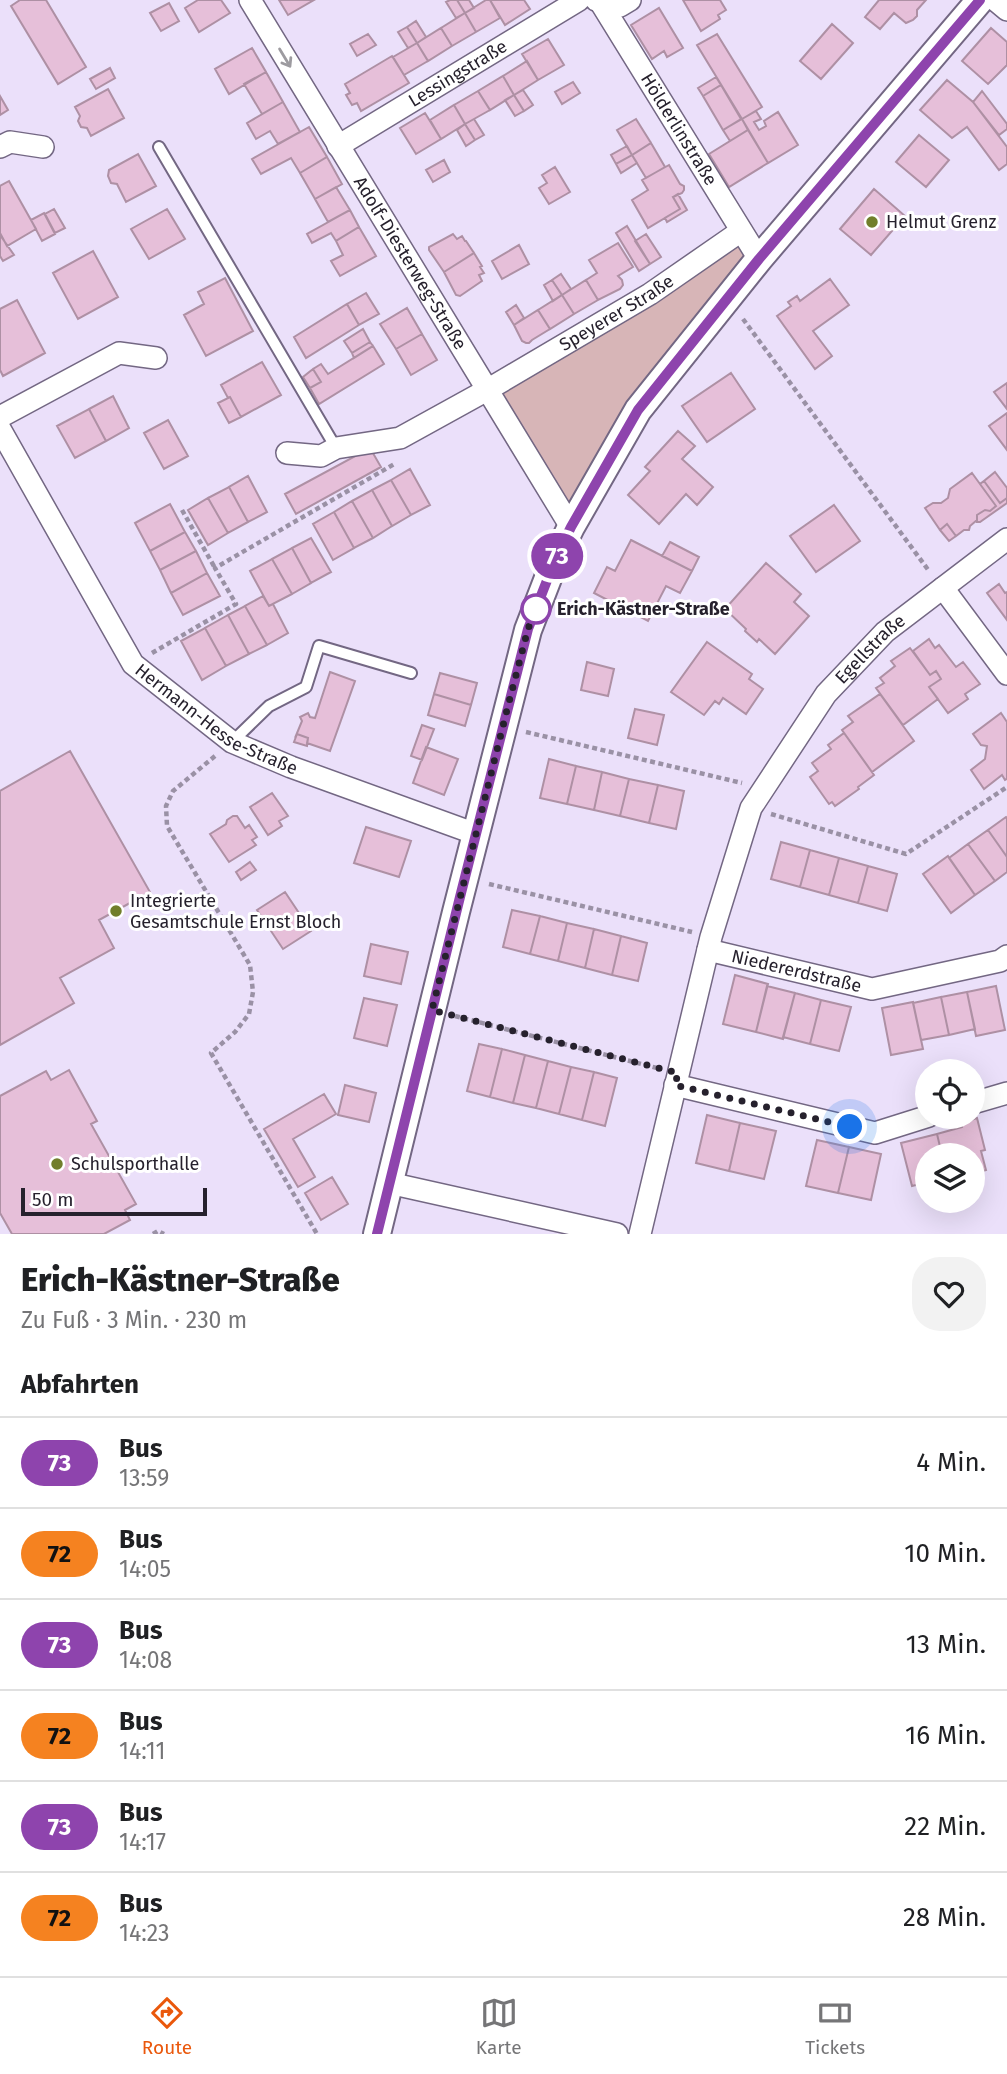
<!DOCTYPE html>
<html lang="de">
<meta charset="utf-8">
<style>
body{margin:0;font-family:"Fira Sans",sans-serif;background:#f2f2f2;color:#202124;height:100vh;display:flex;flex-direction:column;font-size:26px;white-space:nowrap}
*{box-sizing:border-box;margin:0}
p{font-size:23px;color:#757577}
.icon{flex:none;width:38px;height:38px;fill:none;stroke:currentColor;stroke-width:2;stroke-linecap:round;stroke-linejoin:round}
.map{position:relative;height:1234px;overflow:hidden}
.details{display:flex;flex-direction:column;background:#fff;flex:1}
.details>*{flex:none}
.badge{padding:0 14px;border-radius:23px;font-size:24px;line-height:46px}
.buttons{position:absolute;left:915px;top:1059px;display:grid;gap:14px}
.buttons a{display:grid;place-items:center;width:70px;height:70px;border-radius:50%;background:#fff;box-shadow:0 7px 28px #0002;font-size:35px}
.scale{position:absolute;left:21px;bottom:18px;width:186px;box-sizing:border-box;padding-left:7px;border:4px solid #26212d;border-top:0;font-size:19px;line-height:24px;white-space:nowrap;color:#26212d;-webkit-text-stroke:5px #fff;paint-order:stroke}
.you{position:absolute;width:35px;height:35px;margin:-18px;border:5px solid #fff;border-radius:50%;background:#1a73e8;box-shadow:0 0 0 10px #1a73e833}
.map>.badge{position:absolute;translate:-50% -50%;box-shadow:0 0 0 4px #fff}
h2{padding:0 21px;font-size:26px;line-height:63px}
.round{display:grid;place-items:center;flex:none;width:74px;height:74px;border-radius:28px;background:#f2f2f2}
.head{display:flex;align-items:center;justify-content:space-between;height:119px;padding:0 21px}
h1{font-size:33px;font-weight:800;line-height:52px}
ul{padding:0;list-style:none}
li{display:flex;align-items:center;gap:21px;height:91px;padding:0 21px;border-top:2px solid #e0e0e0}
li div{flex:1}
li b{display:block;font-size:26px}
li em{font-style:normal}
li .badge{min-width:77px;font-weight:700;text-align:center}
.tabs{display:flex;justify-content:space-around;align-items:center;height:98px;border-top:2px solid #e0e0e0;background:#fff;font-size:19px;color:#757577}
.tabs a{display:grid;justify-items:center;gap:4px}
.tabs .active{color:#ea580c}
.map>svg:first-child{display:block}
.green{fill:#d7b5b7}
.building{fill:#e6bfd9;stroke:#ae90a4;stroke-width:2}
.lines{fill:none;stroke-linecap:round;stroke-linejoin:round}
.service-casing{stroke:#736783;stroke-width:14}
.minor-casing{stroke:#736783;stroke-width:24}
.tertiary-casing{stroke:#736783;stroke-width:30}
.path{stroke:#9a91a5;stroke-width:4.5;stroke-dasharray:5 3.5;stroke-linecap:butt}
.service{stroke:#fff;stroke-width:10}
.minor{stroke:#fff;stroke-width:21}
.tertiary{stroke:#fff;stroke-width:26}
.oneway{stroke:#9d9ba0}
.line-casing{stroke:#fff;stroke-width:16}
.line{stroke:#8e44ad;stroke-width:10}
.walk{stroke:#26212d;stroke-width:7;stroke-dasharray:0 12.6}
.poi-dot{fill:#717e2b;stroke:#fff;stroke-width:2.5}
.stop-dot{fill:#fff;stroke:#8e44ad;stroke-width:3.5}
.labels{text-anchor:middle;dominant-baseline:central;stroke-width:6;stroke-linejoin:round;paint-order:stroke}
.street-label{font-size:18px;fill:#26212d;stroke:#fff}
.poi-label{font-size:18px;fill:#26212d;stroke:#fff;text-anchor:start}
.stop-label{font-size:18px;font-weight:bold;fill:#26212d;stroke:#fff;text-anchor:start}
</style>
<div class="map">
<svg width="1007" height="1234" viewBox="0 0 1007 1234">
<rect width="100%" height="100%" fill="#ebe0fa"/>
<path class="green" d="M739,241l11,17 -180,255 -73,-120z"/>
<path class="building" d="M20,0h26l40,67 -28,17 -47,-78z
M198,0h23l9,13 -31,19 -14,-24z
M279,0h35l-26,15z
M450,0h7l8,13 -9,5 -10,-16z
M457,0h12l5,8 -9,5z
M486,0h4l10,18 -24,14 -11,-19z
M490,0h34l6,9 -25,16z
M683,0h37l6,10 -8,5 2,4 -19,12z
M879,0h47l-9,10v6l-4,4 -7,3 -12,-10 -14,16 -15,-12z
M169,3l10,18 -18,10 -11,-18z
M659,8l24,40 -16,9 -3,-6 -12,8 -21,-34z
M465,13l11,19 -24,14 -11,-18z
M416,21l10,16 -9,6 -10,-16z
M832,24l21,19 -32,36 -21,-18z
M407,27l10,16 -9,5 -10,-16z
M441,28l11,18 -24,15 -11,-18z
M991,28l16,14v23l-19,19 -26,-23z
M368,34l8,11 -19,11 -7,-12z
M717,34l45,73 -20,12 -45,-74z
M548,39l16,26 -26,15 -16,-26z
M417,43l11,18 -24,14 -11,-18z
M252,48l14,24 -37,22 -14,-25z
M392,56l17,27 -48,28 -4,-8 -5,2 -6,-10 4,-2 -5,-9z
M527,61l11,19 -24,15 -11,-19z
M110,68l5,10 -19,11 -6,-10z
M266,72l17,30 -21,12 -18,-30z
M503,76l11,19 -24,15 -12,-19z
M716,77l5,8 -18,11 -5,-8z
M947,80l26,22 34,45v17l-8,6 -32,-43 -15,11 -32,-28z
M573,82l7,11 -18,11 -7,-12z
M721,85l20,34 -18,11 -20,-34z
M108,89l16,29 -33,18 -4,-8 -6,-1 -3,-6 2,-5 -5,-9z
M523,90l10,15 -9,6 -10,-16z
M478,91l12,19 -25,14 -11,-19z
M982,91l25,33v5l-8,6 -26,-33z
M514,95l10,16 -9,5 -10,-16z
M0,96l8,14 -8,5z
M283,102l17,30 -22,12 -8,-13 -14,8 -9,-16z
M454,105l11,19 -24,15 -11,-19z
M756,111l5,8 -7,3 5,8 7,-4 -2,-5 14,-9 20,33 -30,18 -26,-44z
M425,113l16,26 -25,15 -16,-26z
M474,119l10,16 -9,5 -10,-16z
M636,119l15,24 -19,12 -15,-25z
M742,119l6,11 -18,11 -7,-11z
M465,124l10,16 -9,6 -9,-16z
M309,127l18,30 -27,16 -9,-15 -30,16 -9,-15z
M748,130l20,33 -39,24 -20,-33z
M919,135l30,25 -23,27 -30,-25z
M651,143l14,24 -19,11 -14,-23z
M627,146l5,9 -16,9 -5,-9z
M138,154l18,32 -30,16 -9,-18 -6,-1 -3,-7 1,-6z
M632,155l5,8 -16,10 -5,-9z
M327,157l15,27 -27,15 -15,-26z
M444,160l6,12 -17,10 -7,-12z
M669,165l11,19 4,2v4l-2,3 -9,4 7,12 -32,19 -16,-28 16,-10 -6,-10z
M555,167l15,25 -21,12 -10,-16 8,-5 -5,-8z
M9,181l27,48 -29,17 -7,-13v-47z
M336,187l14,23 -22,12 -13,-23z
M874,189l31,27 -34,39 -31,-26z
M678,194l9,16 -20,12 -2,-4 15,-9 -7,-12z
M54,209l11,19 -10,5 -10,-19z
M167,209l18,30 -36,20 -18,-30z
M350,210l9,17 -23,14 -5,-8 -19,10 -5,-9z
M44,213l11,21 -13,7 -11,-21z
M627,226l23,38 -11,7 -23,-38z
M359,227l17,29 -36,20 -9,-15 12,-6 -7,-14z
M453,234l4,5 5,-3 3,5h1l8,12 -30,19 -15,-22v-3z
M646,234l15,23 -11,7 -15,-23z
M0,235l14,20 -11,6 -3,-5z
M618,243l15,24 -15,9 4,4 1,5 -3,4 -22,11 -12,-20 11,-7 -8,-13z
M519,245l10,19 -27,15 -10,-18z
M93,251l25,46 -40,22 -25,-46z
M474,253l8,13 -2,1 4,6 -5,2 3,6 -22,15 -4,-1 -12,-23z
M561,274l10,15 -9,6 -10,-15z
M225,278l28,53 -47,25 -22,-41 20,-11 -6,-12z
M830,279l19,26 -36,26 19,25 -17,13 -38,-53 14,-10 -3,-4 9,-6 3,5z
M552,280l10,15 -9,6 -9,-16z
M586,280l12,20 -24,14 -12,-19z
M366,293l13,21 -20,11 -12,-21z
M562,295l12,19 -24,15 -12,-19z
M17,300l28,53 -42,23 -3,-6v-61z
M347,304l12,21 -53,33 -12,-21z
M516,305l8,13 -10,7 -8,-13z
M407,308l15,26 -26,15 -16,-25z
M538,310l12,19 -18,11 -3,3h-3l-4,-2 -8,-16z
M363,329l7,13 -18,11 -8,-12z
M422,334l15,26 -26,15 -15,-26z
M370,342l3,4 -19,12 -2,-5z
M373,346l11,18 -65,40 -9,-16 11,-6 -8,-13 8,-5 7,10z
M262,362l19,33 -42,23 2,-1 -11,-20 -2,1 -7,-13z
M313,369l8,13 -11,6 -7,-11z
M731,373l24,36 -48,33 -25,-36z
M1007,383v26l-13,-17z
M113,396l16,32 -23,13 -17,-32z
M230,397l11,20 -12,6 -11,-20z
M89,409l17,32 -31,17 -18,-32z
M1007,413v37l-18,-24z
M168,420l20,36 -24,13 -20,-36z
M678,431l17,15 -13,13 31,28 -16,18 -11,-11 -27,30 -31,-29 22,-24 -5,-4z
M370,448l11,19 -85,47 -11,-20z
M410,469l20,36 -19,10 -20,-35z
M995,472l12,16v10l-7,5 -16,-22z
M972,473l24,33 -6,5 -5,-1 -8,5v5l-7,6 -1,4h-5l-8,6 -9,-12 -7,6 -15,-22 8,-5h8l7,-5 2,-9z
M248,476l19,36 -19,10 -19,-35z
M391,480l20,35 -19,11 -20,-36z
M984,481l16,22 7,-5v5l-27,19h-3v-7l8,-5 5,1 6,-5 -16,-22z
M229,487l19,35 -20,11 -20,-35z
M372,490l20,36 -19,12 -21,-37z
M208,498l20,35 -20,12 -20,-35z
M352,501l21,37 -19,10 -20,-36z
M170,504l15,28 -35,19 -15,-28z
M834,505l26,36 -44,31 -26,-36z
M334,512l20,36 -21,12 -20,-36z
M947,524l9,12 -7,5 -9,-11z
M185,532l11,19 -36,19 -10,-19z
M311,538l20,34 -20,11 -19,-35z
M631,540l61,31 -12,22 -14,-7 -18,35 -54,-28 13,-26 8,4z
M670,542l29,15 -7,14 -30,-15z
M292,548l19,35 -19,11 -20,-35z
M196,551l11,22 -36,20 -11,-23z
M272,559l20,35 -23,12 -19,-35z
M766,563l35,31 -7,8 15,14 -34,38 -16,-15 -2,3 -12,-11 1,-2 -21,-20z
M207,573l13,23 -37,19 -12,-22z
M999,584l6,9 2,-1v28l-20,-27z
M263,596l6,10 4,-2 15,29 -21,12 -22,-39z
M245,606l22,39 -18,9 -21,-39z
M228,615l21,39 -23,12 -21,-38z
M205,628l21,38 -24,14 -21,-39z
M929,639l6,9 4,-3 17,22 7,-5 17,22 -15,10 3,5 -20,14 -19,-26 12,-8 -5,-8 -6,4 -17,-24z
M707,642l45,32 -3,5 14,10 -17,25 -23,-16 -4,6 -4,-3 -11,14 -33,-23z
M910,648l20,27 6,-4 5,8 -12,8 9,12 -35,26 -27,-37 8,-5 -4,-5 15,-12 -4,-5z
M587,662l27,7 -6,27 -27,-6z
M330,672l25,9 -25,70 -23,-8 1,-5 -11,-4 -2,4 7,-17 -2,-4 8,-4 2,4 5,1z
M440,673l37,10 -6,22 -37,-11z
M434,694l37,11 -6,21 -37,-11z
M880,694l34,47 -42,31 -30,-42 11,-8 -5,-6z
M635,709l29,6 -7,30 -29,-7z
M1001,713l6,9v57l-2,1 -3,-5 -18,14 -13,-19 14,-11 2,-13 -6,-1 -8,-11z
M422,725l12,4 -12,31 -11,-4z
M844,733l30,42 -16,12 1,2 -24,17 -3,-4 -3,2 -19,-27 8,-6 -6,-8 19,-14 -3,-4z
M297,734l11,4 -1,8 -13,-4z
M426,747l32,12 -14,36 -31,-12z
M70,751l80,141 -51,28 15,28 -54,30 14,25 -74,42v-254z
M549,759l27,7 -9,38 -27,-6z
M576,766l26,6 -8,38 -27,-6z
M602,772l27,7 -9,37 -26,-6z
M629,779l29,6 -9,38 -29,-7z
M658,785l26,6 -8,38 -27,-6z
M272,793l16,23 -9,5 3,5 -14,9 -18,-28z
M233,816h4l8,12 4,-3 8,12 -5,3 4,5 -27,17 -19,-28 16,-10 1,-4z
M1006,817l1,1v39l-19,-27z
M366,827l45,14 -12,36 -45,-14z
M988,830l19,27v15l-12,9 -27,-37z
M781,842l29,8 -10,37 -29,-8z
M968,844l27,37 -20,14 -26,-37z
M810,850l29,8 -10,37 -29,-8z
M948,856l27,39 -24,18 -28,-39z
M839,858l29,8 -10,37 -29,-8z
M250,862l6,8 -15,10 -5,-8z
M868,866l29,8 -10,37 -29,-8z
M285,892l26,39 -28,18 -26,-39z
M512,910l28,6 -10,38 -27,-7z
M540,916l27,7 -9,38 -28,-7z
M567,923l27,6 -9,39 -27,-7z
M594,929l27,7 -9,39 -27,-7z
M621,936l26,7 -9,38 -26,-6z
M371,944l37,8 -7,32 -37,-8z
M735,975l33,9 -12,48 -33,-8z
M767,986l28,7 -12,46 -27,-7z
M996,986l9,44 -29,6 -9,-44z
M967,992l8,37 -26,6 -8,-38z
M795,993l26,7 -11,44 -27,-7z
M941,997l8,38 -28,5 -8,-37z
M364,998l33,7 -10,41 -33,-8z
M821,1000l30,7 -12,44 -29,-7z
M913,1002l10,47 -32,6 -9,-47z
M479,1044l23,5 -12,48 -23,-6z
M502,1049l23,6 -12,48 -23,-6z
M525,1055l23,6 -12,47 -23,-5z
M548,1061l23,6 -12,47 -23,-6z
M571,1067l23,5 -12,48 -23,-6z
M69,1070l28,51 -6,3 45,80 -11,6 5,10 -26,14h-92l-12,-21v-117l46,-25 5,9z
M594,1072l23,6 -12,48 -23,-6z
M345,1085l31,8 -7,29 -31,-7z
M324,1094l12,20 -43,25 22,38 -17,10 -34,-58z
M707,1115l33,8 -11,48 -33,-8z
M977,1118l8,32 -4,1 5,19 -13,4v-19h-31l-5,-21 25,-7 -1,-4z
M740,1123l36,8 -12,48 -35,-8z
M937,1134l5,21h-14v27l-16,4 -11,-43z
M817,1140l32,7 -11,46 -32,-7z
M849,1147l32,7 -10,46 -33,-7z
M332,1177l16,27 -27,16 -16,-27z"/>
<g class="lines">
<defs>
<path id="service" d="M159,147l177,301
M232,742l37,-36 37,-19 13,-41 92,27"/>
<g id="minor">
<path id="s1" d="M250,0l321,527"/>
<path d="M596,0l24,6 10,-6"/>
<path id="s2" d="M599,0l160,259"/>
<path d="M995,0l12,10"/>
<path id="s3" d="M338,146l241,-146"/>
<path d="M0,147l10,-5 33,5"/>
<path d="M0,417l119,-64 37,5"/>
<path id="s4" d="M0,429l133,235 99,78 59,25 185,67"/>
<path id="s5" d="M287,453l34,3 15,-8 64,-10 87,-48 163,-96 91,-63"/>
<path d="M943,588l64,86"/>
<path id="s6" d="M708,950l164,39 128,-28 7,-5"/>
<path d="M675,1085l200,48 54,-17"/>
<path d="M973,1103l34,-10"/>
<path d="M389,1183l228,51"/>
<path id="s7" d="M640,1234l71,-297 40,-129 75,-114 59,-62 122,-93"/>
</g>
<path id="tertiary" d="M377,1234l79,-322 72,-282 27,-70 16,-33 67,-117 121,-151 221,-259"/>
</defs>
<use href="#service" class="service-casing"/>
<use href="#minor" class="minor-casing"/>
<use href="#tertiary" class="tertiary-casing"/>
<path class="path" d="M743,319l186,252
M182,510l33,58
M152,653l84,-49 -21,-36 181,-105
M526,732l216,51
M215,756l-42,35 -7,15 1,20 83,139 3,27 -4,22 -14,18 -24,21 106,181
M771,814l135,40 101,-67
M489,884l203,48
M455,1016l202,52
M153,1234l5,-3 6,3"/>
<use href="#service" class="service"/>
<use href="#minor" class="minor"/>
<use href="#tertiary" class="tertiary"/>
</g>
<defs><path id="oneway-shaft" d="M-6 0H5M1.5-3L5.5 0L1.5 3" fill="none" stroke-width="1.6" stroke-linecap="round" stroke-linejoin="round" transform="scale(1.75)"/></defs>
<use class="oneway" href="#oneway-shaft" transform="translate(285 58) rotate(59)"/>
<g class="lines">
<defs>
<path id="line" d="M377,1234l83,-337 68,-268 27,-69 16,-33 67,-117 121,-151 221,-259"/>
</defs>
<use href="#line" class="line-casing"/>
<use href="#line" class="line"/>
<path class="walk" d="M536,609l1,-3 -9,23 -19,73 -77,308 246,63 -3,12 175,42"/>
</g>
<g class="poi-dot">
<circle cx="872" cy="222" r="7"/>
<circle cx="116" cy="911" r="7"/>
<circle cx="57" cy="1164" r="7"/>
</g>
<circle class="stop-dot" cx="536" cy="609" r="14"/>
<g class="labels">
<g class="street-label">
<text stroke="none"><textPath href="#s3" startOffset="140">Lessingstraße</textPath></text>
<text stroke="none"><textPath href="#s2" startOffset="152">Hölderlinstraße</textPath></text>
<text stroke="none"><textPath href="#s1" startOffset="308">Adolf-Diesterweg-Straße</textPath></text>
<text stroke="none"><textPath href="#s5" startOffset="366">Speyerer Straße</textPath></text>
<text stroke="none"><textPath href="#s7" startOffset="640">Egellstraße</textPath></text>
<text stroke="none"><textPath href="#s4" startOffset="371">Hermann-Hesse-Straße</textPath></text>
<text stroke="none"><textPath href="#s6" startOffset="91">Niedererdstraße</textPath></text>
</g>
<g class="poi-label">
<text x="886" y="222">Helmut Grenz</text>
<text x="130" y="901">Integrierte<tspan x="130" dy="21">Gesamtschule Ernst Bloch</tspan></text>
<text x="71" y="1164">Schulsporthalle</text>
</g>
<g class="stop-label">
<text x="557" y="609">Erich-Kästner-Straße</text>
</g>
</g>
</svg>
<div class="buttons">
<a><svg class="icon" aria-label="locate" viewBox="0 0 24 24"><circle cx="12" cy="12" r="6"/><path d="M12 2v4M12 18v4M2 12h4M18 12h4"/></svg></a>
<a><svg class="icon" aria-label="layers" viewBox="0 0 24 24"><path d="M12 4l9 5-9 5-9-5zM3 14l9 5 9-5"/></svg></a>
</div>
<div class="scale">50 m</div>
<div class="you" style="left:850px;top:1127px"></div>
<b class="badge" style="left:557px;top:556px;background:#8e44ad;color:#fff">73</b>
</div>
<section class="details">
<div class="head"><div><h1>Erich-Kästner-Straße</h1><p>Zu Fuß · 3 Min. · 230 m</p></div><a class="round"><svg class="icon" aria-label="heart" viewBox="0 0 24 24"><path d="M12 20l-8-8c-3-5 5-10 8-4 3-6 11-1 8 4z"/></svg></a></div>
<h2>Abfahrten</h2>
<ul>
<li><span class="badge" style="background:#8e44ad;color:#fff">73</span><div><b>Bus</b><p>13:59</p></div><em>4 Min.</em></li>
<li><span class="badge" style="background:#f58220;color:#111">72</span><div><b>Bus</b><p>14:05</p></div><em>10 Min.</em></li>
<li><span class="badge" style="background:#8e44ad;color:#fff">73</span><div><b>Bus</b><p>14:08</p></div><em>13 Min.</em></li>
<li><span class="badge" style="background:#f58220;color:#111">72</span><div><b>Bus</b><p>14:11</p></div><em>16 Min.</em></li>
<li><span class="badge" style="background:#8e44ad;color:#fff">73</span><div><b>Bus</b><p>14:17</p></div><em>22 Min.</em></li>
<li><span class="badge" style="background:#f58220;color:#111">72</span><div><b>Bus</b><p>14:23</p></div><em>28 Min.</em></li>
</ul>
</section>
<nav class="tabs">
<a class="active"><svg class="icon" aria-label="directions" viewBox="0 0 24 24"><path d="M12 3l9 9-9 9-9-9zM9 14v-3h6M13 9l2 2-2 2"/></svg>Route</a>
<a><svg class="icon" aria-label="map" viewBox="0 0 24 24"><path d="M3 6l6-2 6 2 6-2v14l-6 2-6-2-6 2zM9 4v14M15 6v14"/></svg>Karte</a>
<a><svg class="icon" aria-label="tickets" viewBox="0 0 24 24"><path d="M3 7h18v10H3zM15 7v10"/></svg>Tickets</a>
</nav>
